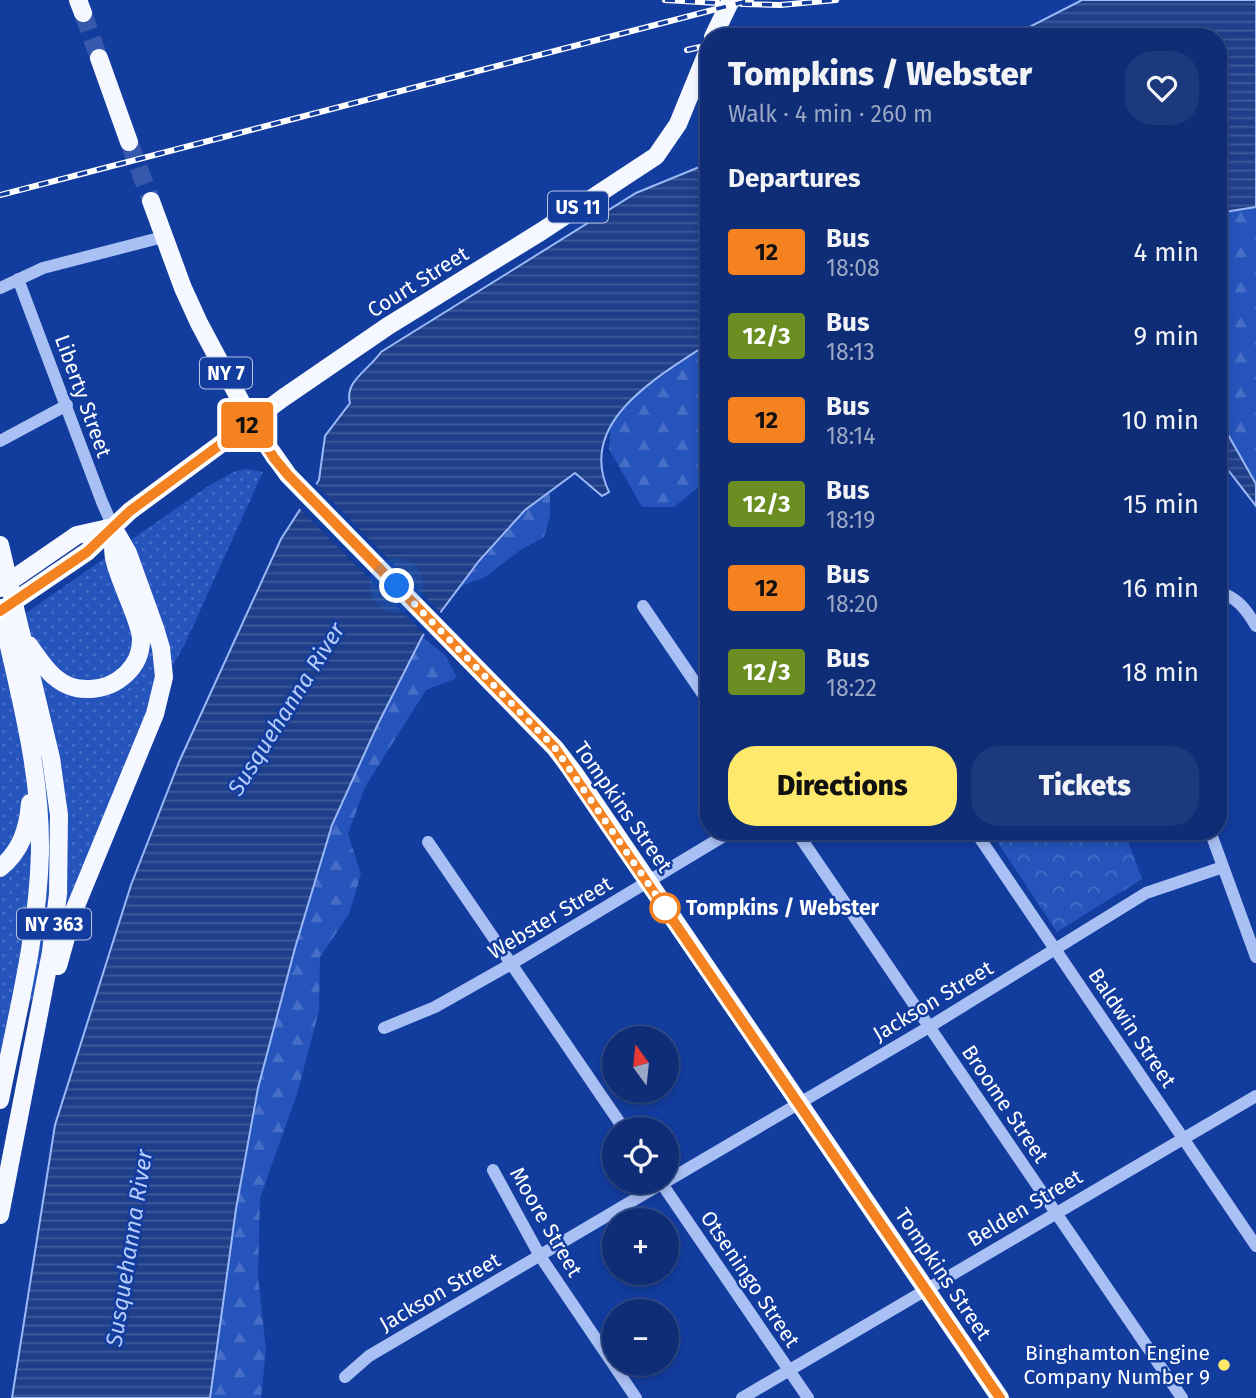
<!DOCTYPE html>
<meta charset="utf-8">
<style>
body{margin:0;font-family:"Fira Sans",sans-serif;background:#1c397e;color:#f1f3f6;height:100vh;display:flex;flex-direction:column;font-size:26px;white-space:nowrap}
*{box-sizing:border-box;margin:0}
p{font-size:23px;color:#9ba8c5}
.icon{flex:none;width:38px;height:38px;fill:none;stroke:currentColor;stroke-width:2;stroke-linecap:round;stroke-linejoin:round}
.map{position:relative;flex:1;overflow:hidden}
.panel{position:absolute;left:700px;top:28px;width:527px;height:812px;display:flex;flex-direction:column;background:#0e2d76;border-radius:28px;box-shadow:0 4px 10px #0003,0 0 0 2px #2e4988}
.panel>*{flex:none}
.badge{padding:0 14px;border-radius:5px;font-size:24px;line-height:46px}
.needle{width:46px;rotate:345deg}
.fabs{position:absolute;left:602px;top:1026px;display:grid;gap:14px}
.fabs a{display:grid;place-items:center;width:77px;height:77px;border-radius:50%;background:#0e2d76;box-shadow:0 4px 10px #0003,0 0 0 2px #2e4988;font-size:35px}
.you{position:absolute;width:35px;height:35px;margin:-18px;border:5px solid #fff;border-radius:50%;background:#1a73e8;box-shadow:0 0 0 10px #1a73e833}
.map>.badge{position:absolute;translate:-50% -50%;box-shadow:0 0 0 4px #fff}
h2{padding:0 28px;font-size:26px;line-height:63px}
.round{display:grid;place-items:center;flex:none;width:74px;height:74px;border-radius:28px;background:#1c397e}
.overview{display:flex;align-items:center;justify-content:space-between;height:119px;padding:0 28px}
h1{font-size:33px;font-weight:800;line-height:52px}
.primary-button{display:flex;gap:14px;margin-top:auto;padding:14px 28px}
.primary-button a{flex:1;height:80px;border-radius:28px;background:#ffe96c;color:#111;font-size:28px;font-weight:800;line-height:80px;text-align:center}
.primary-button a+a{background:#1c397e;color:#f1f3f6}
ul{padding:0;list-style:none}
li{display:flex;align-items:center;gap:21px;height:84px;padding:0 28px}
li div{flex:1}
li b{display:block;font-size:26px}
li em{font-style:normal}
li .badge{min-width:77px;font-weight:700;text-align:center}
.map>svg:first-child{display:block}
.grass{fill:url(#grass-dots)}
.forest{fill:url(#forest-firs)}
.park{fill:url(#park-crowns)}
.water{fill:url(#water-rules);stroke:#9bb9f7;stroke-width:2}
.pier{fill:#123c9e}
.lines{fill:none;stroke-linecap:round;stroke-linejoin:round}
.major-tunnel{stroke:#3659ad;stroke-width:18;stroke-dasharray:18 9;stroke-linecap:butt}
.minor{stroke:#a9c0f4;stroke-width:12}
.major{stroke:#f6f8ff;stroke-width:18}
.rail-casing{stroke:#fff;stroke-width:6}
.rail{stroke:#123c9e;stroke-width:3.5;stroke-dasharray:10;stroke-linecap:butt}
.major-bridge{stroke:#f6f8ff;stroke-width:18}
.line-casing{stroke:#fff;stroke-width:16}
.line{stroke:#f58220;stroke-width:10}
.walk{stroke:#fff;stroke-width:7;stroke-dasharray:0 12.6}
.stop-dot{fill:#fff;stroke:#f58220;stroke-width:3.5}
.poi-dot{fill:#ffe96c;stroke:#123c9e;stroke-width:2.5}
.labels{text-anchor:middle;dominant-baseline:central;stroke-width:5;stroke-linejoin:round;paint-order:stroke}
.shield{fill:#123c9e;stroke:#b8c4e2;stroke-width:2}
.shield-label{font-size:19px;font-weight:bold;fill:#fff}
.street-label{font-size:21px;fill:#fff;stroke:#123c9e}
.stop-label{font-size:21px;font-weight:bold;fill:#fff;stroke:#123c9e;text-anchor:start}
.poi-label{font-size:21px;fill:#fff;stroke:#123c9e;text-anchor:end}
.water-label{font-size:23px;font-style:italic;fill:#b5ccfb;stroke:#123c9e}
</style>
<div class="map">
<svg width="1256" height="1398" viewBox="0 0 1256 1398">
<defs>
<pattern id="grass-dots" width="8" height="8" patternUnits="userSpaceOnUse" patternTransform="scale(1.75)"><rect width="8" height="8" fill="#2554bc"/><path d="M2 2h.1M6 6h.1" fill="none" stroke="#466ec6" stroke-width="1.8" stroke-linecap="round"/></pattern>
<pattern id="forest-firs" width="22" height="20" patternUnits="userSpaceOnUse" patternTransform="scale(1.75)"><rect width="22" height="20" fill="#2554bc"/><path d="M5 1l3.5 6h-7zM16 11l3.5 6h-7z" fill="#466ec6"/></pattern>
<pattern id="park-crowns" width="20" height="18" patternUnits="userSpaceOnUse" patternTransform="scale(1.75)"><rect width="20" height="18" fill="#2554bc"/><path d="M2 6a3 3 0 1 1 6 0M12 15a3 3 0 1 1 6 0" fill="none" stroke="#466ec6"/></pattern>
<pattern id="water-rules" width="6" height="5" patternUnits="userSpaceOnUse" patternTransform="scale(1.75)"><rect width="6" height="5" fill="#1f3e89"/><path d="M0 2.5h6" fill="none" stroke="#415b9b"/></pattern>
</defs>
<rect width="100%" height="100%" fill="#123c9e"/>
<path class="grass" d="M246,469l17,3 -79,174 -35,59 -149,374v-448l204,-142 29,-17z"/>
<path class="forest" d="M1256,207v277l-38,-67v-204z
M701,348c12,17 9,38 3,57l5,9v65l-35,28h-32l-33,-58 2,-27 17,-21z
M550,491v25l-6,21 -25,14 -34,26 -26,10 66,-77z
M422,637l23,18 12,23 -31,12 -61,97 -17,47 13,40 -12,40 -29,43 -1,54 -22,83 -37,104 -2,78 8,74 -5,48h-51l26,-189 22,-121 37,-140 37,-123 45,-99z"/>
<path class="park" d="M990,831h134l18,48 -85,53z"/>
<path class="water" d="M1082,0h174v207l-38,6v-176h-208z
M709,163v180c-49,33 -134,78 -100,149l-7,4 -27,-23 -50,37 -46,51 -57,76 -45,89 -45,99 -37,123 -37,140 -22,121 -26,189h-198l43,-273 76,-240 48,-123 102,-223 38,-59 6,-44 25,-33c-6,-22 19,-33 31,-51l255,-159z
M1218,417l38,67v22l-38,-49z"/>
<path class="pier" d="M314,482l129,133 -16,22 -129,-130z"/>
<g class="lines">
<path class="major-tunnel" d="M83,13l16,45
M129,142l22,59"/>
<path class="minor" d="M18,279l84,223 11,25
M0,288l43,-20 120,-31
M0,441l67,-36
M1218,592c19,5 28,17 38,34
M643,606l66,97
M796,831l386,567
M975,831l281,415
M1210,831l46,126
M428,842l196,287
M384,1028l51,-21 76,-43 221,-133
M493,1170l47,86 96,142
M660,1181l148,217
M667,1181l262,-154 217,-134 77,-26
M345,1377l24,-21 297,-175
M742,1398l514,-302"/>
<path class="major" d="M78,0l5,13
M713,37l18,-37
M99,58l30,84
M151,201l32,87 16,35 56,105 33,47 267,273 20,26 425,624
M0,588l77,-53 36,-8
M3,609l84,-57 43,-41 153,-113 105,-72 154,-95 114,-75 22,-32 31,-76
M29,645c15,22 30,46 61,44 27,-1 52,-22 51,-51 -1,-17 -21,-55 -26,-76 -3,-9 -2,-21 -2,-32
M0,868c21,-17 28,-39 30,-65
M58,966l15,-53 82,-199 9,-37 -3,-29 -6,-20 -27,-75 -15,-26
M0,1100c16,-81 38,-165 40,-248 1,-72 -16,-140 -32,-210
M0,1215l51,-263 7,-58 1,-79 -8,-57 -30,-125"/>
<defs>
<path id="rail" d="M665,0l53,3
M742,4l38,1 56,-5
M687,50l22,-5
M0,195l751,-195"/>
</defs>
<use href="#rail" class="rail-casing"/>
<use href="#rail" class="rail"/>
<path class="major-bridge" d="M0,545l21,88
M0,608l8,34"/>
</g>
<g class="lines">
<defs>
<path id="line" d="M0,611l87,-59 43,-41 121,-89 23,36 14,17 267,273 445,650"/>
</defs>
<use href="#line" class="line-casing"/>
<use href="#line" class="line"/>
<path class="walk" d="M397,586l158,162 110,160"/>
</g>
<circle class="stop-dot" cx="665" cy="908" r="14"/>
<circle class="poi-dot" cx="1224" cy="1365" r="7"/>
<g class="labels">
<g class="shield">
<rect x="548" y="191.5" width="60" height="31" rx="5"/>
<rect x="200" y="357.5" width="52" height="31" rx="5"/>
<rect x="17" y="908.5" width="74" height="31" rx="5"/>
</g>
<g class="shield-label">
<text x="578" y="207">US 11</text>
<text x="226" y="373">NY 7</text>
<text x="54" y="924">NY 363</text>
</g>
<g class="street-label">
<text transform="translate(418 282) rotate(-32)">Court Street</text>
<text transform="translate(83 396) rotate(70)">Liberty Street</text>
<text transform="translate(623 807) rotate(55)">Tompkins Street</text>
<text transform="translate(550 918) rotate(-31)">Webster Street</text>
<text transform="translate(933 1001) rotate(-31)">Jackson Street</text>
<text transform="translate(1132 1028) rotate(56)">Baldwin Street</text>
<text transform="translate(1005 1104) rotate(56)">Broome Street</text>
<text transform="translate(1025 1208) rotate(-31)">Belden Street</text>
<text transform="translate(546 1222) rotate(60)">Moore Street</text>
<text transform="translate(943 1274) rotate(56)">Tompkins Street</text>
<text transform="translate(750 1279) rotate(56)">Otseningo Street</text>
<text transform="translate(440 1292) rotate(-30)">Jackson Street</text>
</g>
<g class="stop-label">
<text x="686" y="908">Tompkins / Webster</text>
</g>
<g class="poi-label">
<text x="1210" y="1353">Binghamton Engine<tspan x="1210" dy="24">Company Number 9</tspan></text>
</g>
<g class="water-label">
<text transform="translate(286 709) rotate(-58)">Susquehanna River</text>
<text transform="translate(129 1248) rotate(-81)">Susquehanna River</text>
</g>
</g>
</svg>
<div class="fabs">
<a><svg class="needle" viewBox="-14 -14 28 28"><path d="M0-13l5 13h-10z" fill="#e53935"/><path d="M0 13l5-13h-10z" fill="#9ba8c5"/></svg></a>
<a><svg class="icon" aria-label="locate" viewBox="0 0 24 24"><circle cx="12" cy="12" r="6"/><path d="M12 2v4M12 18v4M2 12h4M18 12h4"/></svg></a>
<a>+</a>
<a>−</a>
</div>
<div class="you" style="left:397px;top:586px"></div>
<b class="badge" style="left:247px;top:425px;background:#f58220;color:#111">12</b>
<section class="panel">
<div class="overview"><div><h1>Tompkins / Webster</h1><p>Walk · 4 min · 260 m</p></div><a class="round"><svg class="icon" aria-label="heart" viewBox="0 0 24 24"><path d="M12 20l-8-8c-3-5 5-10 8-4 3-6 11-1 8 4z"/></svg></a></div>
<h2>Departures</h2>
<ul>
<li><span class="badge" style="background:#f58220;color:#111">12</span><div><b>Bus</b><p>18:08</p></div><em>4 min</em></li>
<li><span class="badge" style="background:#6b8e23;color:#fff">12/3</span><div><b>Bus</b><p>18:13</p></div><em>9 min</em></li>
<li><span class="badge" style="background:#f58220;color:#111">12</span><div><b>Bus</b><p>18:14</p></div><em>10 min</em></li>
<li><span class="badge" style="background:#6b8e23;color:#fff">12/3</span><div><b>Bus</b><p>18:19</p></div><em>15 min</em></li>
<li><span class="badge" style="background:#f58220;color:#111">12</span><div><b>Bus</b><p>18:20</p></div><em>16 min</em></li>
<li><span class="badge" style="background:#6b8e23;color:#fff">12/3</span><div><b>Bus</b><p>18:22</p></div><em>18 min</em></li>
</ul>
<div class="primary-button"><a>Directions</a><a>Tickets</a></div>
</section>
</div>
